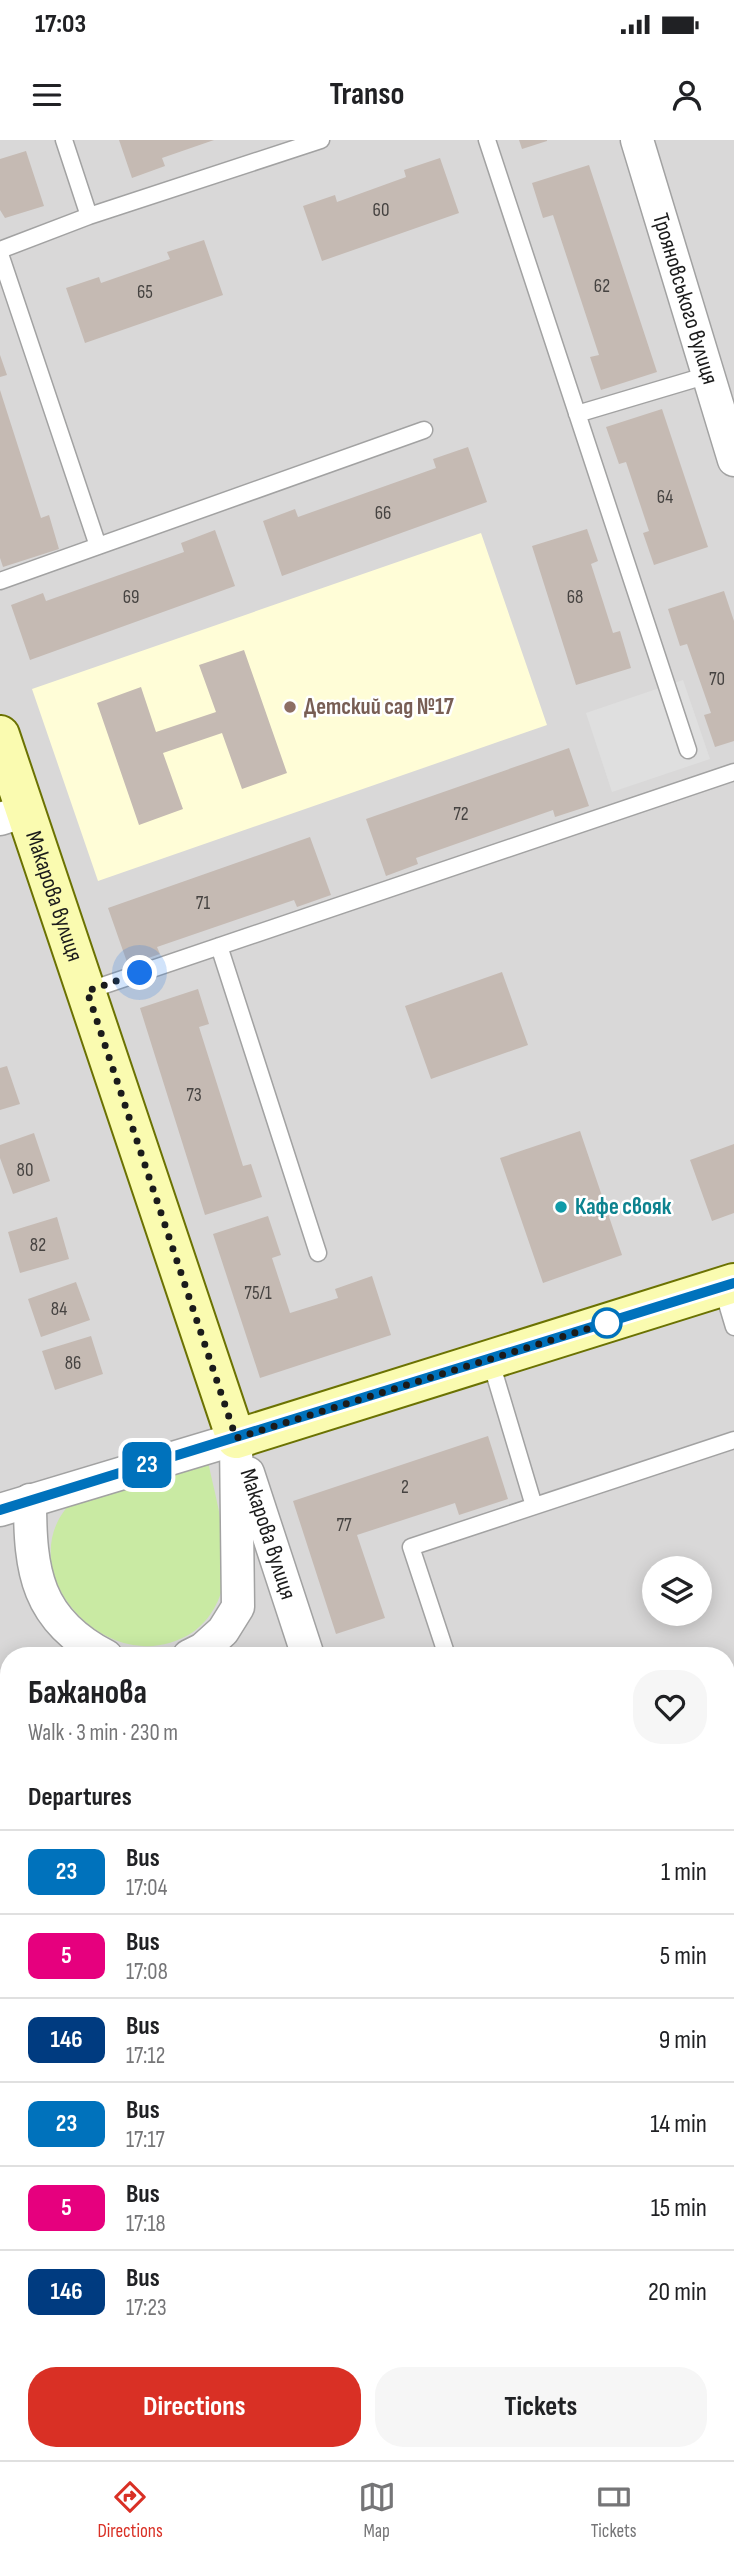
<!DOCTYPE html>
<meta charset="utf-8">
<style>
body{margin:0;font-family:"Sofia Sans Condensed",sans-serif;background:#f6f6f6;color:#202124;height:100vh;display:flex;flex-direction:column;font-size:26px;white-space:nowrap}
*{box-sizing:border-box;margin:0}
p{font-size:23px;color:#757577}
.icon{flex:none;width:38px;height:38px;fill:none;stroke:currentColor;stroke-width:2;stroke-linecap:round;stroke-linejoin:round}
.map{position:relative;flex:1;overflow:hidden}
.details{position:absolute;left:0px;top:1507px;width:735px;height:814px;display:flex;flex-direction:column;background:#fff;border-radius:28px 28px 0 0;box-shadow:0 4px 18px #0003}
.details>*{flex:none}
.badge{padding:0 14px;border-radius:10px;font-size:24px;line-height:46px}
.tools{position:absolute;left:642px;top:1416px;display:grid;gap:14px}
.tools a{display:grid;place-items:center;width:70px;height:70px;border-radius:50%;background:#fff;box-shadow:0 4px 18px #0003;font-size:35px}
.you{position:absolute;width:35px;height:35px;margin:-18px;border:5px solid #fff;border-radius:50%;background:#1a73e8;box-shadow:0 0 0 10px #1a73e833}
.map>.badge{position:absolute;translate:-50% -50%;box-shadow:0 0 0 4px #fff}
h2{padding:0 28px;font-size:26px;line-height:63px}
.round{display:grid;place-items:center;flex:none;width:74px;height:74px;border-radius:28px;background:#f6f6f6}
.headline{display:flex;align-items:center;justify-content:space-between;height:119px;padding:0 28px}
h1{font-size:33px;font-weight:700;line-height:52px}
.action{display:flex;gap:14px;margin-top:auto;padding:14px 28px}
.action a{flex:1;height:80px;border-radius:28px;background:#d93025;color:#fff;font-size:28px;font-weight:700;line-height:80px;text-align:center}
.action a+a{background:#f6f6f6;color:#202124}
ul{padding:0;list-style:none}
li{display:flex;align-items:center;gap:21px;height:84px;padding:0 28px;border-top:2px solid #e0e0e0}
li div{flex:1}
li b{display:block;font-size:26px}
li em{font-style:normal}
li .badge{min-width:77px;font-weight:700;text-align:center}
.status{display:flex;justify-content:space-between;align-items:center;height:49px;padding:0 35px;background:#fff;direction:ltr}
.status svg{height:19px;fill:currentColor}
header{display:flex;justify-content:space-between;align-items:center;height:91px;padding:0 28px;background:#fff;font-size:32px;font-weight:700}
.tab-bar{display:flex;justify-content:space-around;align-items:center;height:98px;border-top:2px solid #e0e0e0;background:#fff;font-size:19px;color:#757577}
.tab-bar a{display:grid;justify-items:center;gap:4px}
.tab-bar .active{color:#d93025}
.map>svg:first-child{display:block}
.residential{fill:#d9d8d8;fill-rule:evenodd}
.industrial{fill:#e7d2e3}
.education{fill:#fffdd7}
.grass{fill:#c9eaa3}
.parking{fill:#dfdfdf}
.building{fill:#c5bab3}
.lines{fill:none;stroke-linecap:round;stroke-linejoin:round}
.lane-casing{stroke:#a2a2a2;stroke-width:19}
.street-casing{stroke:#a2a2a2;stroke-width:35}
.secondary-casing{stroke:#6b7202;stroke-width:42}
.lane{stroke:#fff;stroke-width:16}
.street{stroke:#fff;stroke-width:32}
.secondary{stroke:#fafbb0;stroke-width:38}
.line-casing{stroke:#fff;stroke-width:16}
.line{stroke:#0072bc;stroke-width:10}
.walk{stroke:#1b1b1b;stroke-width:7;stroke-dasharray:0 12.6}
.education-dot{fill:#8d6e63;stroke:#fff;stroke-width:2.5}
.culture-dot{fill:#0f9aa8;stroke:#fff;stroke-width:2.5}
.stop-dot{fill:#fff;stroke:#0072bc;stroke-width:3.5}
.labels{text-anchor:middle;dominant-baseline:central;stroke-width:5;stroke-linejoin:round;paint-order:stroke}
.number-label{font-size:19px;fill:#464341}
.street-label{font-size:23px;fill:#1b1b1b;stroke:#fff}
.education-label{font-size:23px;font-weight:bold;fill:#785e54;stroke:#fff;text-anchor:start}
.culture-label{font-size:23px;font-weight:bold;fill:#0d838f;stroke:#fff;text-anchor:start}
</style>
<div class="status"><b>17:03</b><svg viewBox="0 0 49 12"><path d="M0 12V9h3v3zM5 12V6h3v6zM10 12V3h3v9zM15 12V0h3v12zM26 1h20v11H26zM47 4h2v5h-2z"/></svg></div>
<header><svg class="icon" aria-label="menu" viewBox="0 0 24 24"><path d="M4 6h16M4 12h16M4 18h16"/></svg>Transo<svg class="icon" aria-label="person" viewBox="0 0 24 24"><circle cx="12" cy="8" r="4"/><path d="M4 21q1-7 8-7t8 7"/></svg></header>
<div class="map">
<svg width="734" height="2320" viewBox="0 0 734 2320">
<rect width="100%" height="100%" fill="#ede8e0"/>
<path class="residential" d="M0,0h734v2142l-8,2v-628h-717v796h197l-26,8h-180zM654,1428h46v46h-46z"/>
<path class="industrial" d="M734,1673v69l-8,-24v-42z
M299,2312h138l-1,8h-162z"/>
<path class="education" d="M481,393l66,192 -449,156 -66,-192z
M734,2194v126h-232l5,-8h219v-115z"/>
<path class="grass" d="M208,1322c8,37 20,77 16,116 -2,21 -14,42 -31,54 -85,56 -193,-68 -116,-135z"/>
<path class="parking" d="M683,540l27,79 -98,33 -26,-79z"/>
<path class="building" d="M119,0h95l-52,18 3,8 -33,12z
M519,0h28v1l-25,8z
M26,11l18,55 -39,12 -5,-8v-51z
M440,18l19,55 -137,48 -19,-55 32,-11 2,7 69,-25 -2,-7z
M589,25l68,207 -56,18 -11,-33 9,-2 -46,-140 -10,3 -11,-35z
M204,100l19,55 -138,48 -19,-55 33,-11 2,6 69,-24 -3,-7z
M0,215l7,20 -7,2z
M0,250l41,128 8,-3 10,34 -56,18 -3,-9z
M662,269l46,138 -54,18 -11,-32 6,-2 -23,-69 -7,2 -13,-37z
M468,307l19,55 -205,74 -19,-55 32,-12 3,8 138,-49 -3,-9z
M587,389l11,32 -7,3 22,69 7,-2 11,37 -55,17 -44,-139z
M215,390l20,56 -205,74 -19,-55 32,-12 3,8 138,-49 -3,-9z
M724,451l10,30v120l-19,6 -11,-32 7,-2 -24,-69 -7,2 -12,-37z
M244,510l43,123 -45,16 -20,-56 -59,20 20,56 -44,16 -42,-122 44,-16 15,45 60,-20 -17,-47z
M569,608l20,58 -34,11 -2,-7 -137,48 2,6 -32,12 -20,-57z
M310,697l21,58 -34,12 -3,-7 -137,47 3,7 -32,11 -20,-57z
M502,832l26,73 -97,34 -26,-73z
M198,849l11,35 -10,3 44,139 8,-2 11,33 -57,18 -65,-207z
M7,926l13,38 -20,6v-42z
M580,991l42,124 -79,28 -43,-125z
M34,993l16,48 -37,13 -13,-36v-13z
M734,1004v69l-22,8 -22,-61z
M268,1076l13,39 -9,3 18,55 48,-15 -3,-9 37,-13 19,59 -131,43 -47,-144z
M57,1077l12,42 -49,14 -12,-41z
M76,1142l14,38 -49,17 -13,-38z
M91,1196l12,38 -48,16 -13,-39z
M488,1296l20,63 -49,16 -4,-12 -98,32 28,83 -49,16 -43,-133z
M0,1739l9,22v50l-9,4z
M9,1827v63l-9,3v-62z
M9,1930v35h-1l-8,-32z
M726,2048l8,22v29l-8,3z
M5,2281l4,31h9l3,8h-21v-37z
M338,2312h13l14,8h-32z
M377,2312h41l-6,8h-41z"/>
<g class="lines">
<defs>
<path id="lane" d="M64,0l25,76
M487,0l201,610
M0,110l89,-34 232,-76
M0,114l98,292
M577,274l131,-39
M0,441l424,-151
M219,806l99,307
M87,851l647,-219
M722,1147l12,40
M490,1219l44,147
M447,1516l-36,-109 323,-107
M726,2001l8,-2
M290,2312l2,8
M463,2320l6,-8"/>
<g id="street">
<path id="s1" d="M637,0l97,320"/>
<path d="M0,679l26,-8"/>
<path d="M248,1333l60,183"/>
<path d="M30,1360c0,71 6,120 76,156"/>
<path d="M0,1370l236,-71"/>
<path d="M189,1516l14,-7 20,-18 15,-24 -2,-168"/>
<path d="M0,1664l9,26"/>
<path d="M726,2157l8,-2"/>
<path d="M211,2312l3,8"/>
<path d="M235,2320l25,-8"/>
</g>
<g id="secondary">
<path id="s2" d="M0,595l236,704 498,-156"/>
</g>
</defs>
<use href="#lane" class="lane-casing"/>
<use href="#street" class="street-casing"/>
<use href="#secondary" class="secondary-casing"/>
<use href="#lane" class="lane"/>
<use href="#street" class="street"/>
<use href="#secondary" class="secondary"/>
</g>
<g class="lines">
<defs>
<path id="line" d="M0,1370l734,-227"/>
</defs>
<use href="#line" class="line-casing"/>
<use href="#line" class="line"/>
<path class="walk" d="M140,833l-53,18 149,447 383,-119 -12,4"/>
</g>
<circle class="education-dot" cx="290" cy="567" r="7"/>
<circle class="culture-dot" cx="561" cy="1067" r="7"/>
<circle class="stop-dot" cx="607" cy="1183" r="14"/>
<g class="labels">
<g class="number-label">
<text x="381" y="70">60</text>
<text x="602" y="146">62</text>
<text x="145" y="152">65</text>
<text x="665" y="357">64</text>
<text x="383" y="373">66</text>
<text x="131" y="457">69</text>
<text x="575" y="457">68</text>
<text x="717" y="539">70</text>
<text x="461" y="674">72</text>
<text x="203" y="763">71</text>
<text x="194" y="955">73</text>
<text x="25" y="1030">80</text>
<text x="38" y="1105">82</text>
<text x="258" y="1153">75/1</text>
<text x="59" y="1169">84</text>
<text x="73" y="1223">86</text>
<text x="405" y="1347">2</text>
<text x="344" y="1385">77</text>
</g>
<g class="street-label">
<text stroke="none"><textPath href="#s1" startOffset="166">Трояновського вулиця</textPath></text>
<text stroke="none"><textPath href="#s2" startOffset="170">Макарова вулиця</textPath></text>
<text transform="translate(268 1394) rotate(72)">Макарова вулиця</text>
</g>
<g class="education-label">
<text x="304" y="567">Детский сад №17</text>
</g>
<g class="culture-label">
<text x="575" y="1067">Кафе свояк</text>
</g>
</g>
</svg>
<div class="tools">
<a><svg class="icon" aria-label="layers" viewBox="0 0 24 24"><path d="M12 4l9 5-9 5-9-5zM3 14l9 5 9-5"/></svg></a>
</div>
<div class="you" style="left:140px;top:833px"></div>
<b class="badge" style="left:147px;top:1325px;background:#0072bc;color:#fff">23</b>
<section class="details">
<div class="headline"><div><h1>Бажанова</h1><p>Walk · 3 min · 230 m</p></div><a class="round"><svg class="icon" aria-label="heart" viewBox="0 0 24 24"><path d="M12 20l-8-8c-3-5 5-10 8-4 3-6 11-1 8 4z"/></svg></a></div>
<h2>Departures</h2>
<ul>
<li><span class="badge" style="background:#0072bc;color:#fff">23</span><div><b>Bus</b><p>17:04</p></div><em>1 min</em></li>
<li><span class="badge" style="background:#e6007e;color:#fff">5</span><div><b>Bus</b><p>17:08</p></div><em>5 min</em></li>
<li><span class="badge" style="background:#003b80;color:#fff">146</span><div><b>Bus</b><p>17:12</p></div><em>9 min</em></li>
<li><span class="badge" style="background:#0072bc;color:#fff">23</span><div><b>Bus</b><p>17:17</p></div><em>14 min</em></li>
<li><span class="badge" style="background:#e6007e;color:#fff">5</span><div><b>Bus</b><p>17:18</p></div><em>15 min</em></li>
<li><span class="badge" style="background:#003b80;color:#fff">146</span><div><b>Bus</b><p>17:23</p></div><em>20 min</em></li>
</ul>
<div class="action"><a>Directions</a><a>Tickets</a></div>
</section>
</div>
<nav class="tab-bar">
<a class="active"><svg class="icon" aria-label="directions" viewBox="0 0 24 24"><path d="M12 3l9 9-9 9-9-9zM9 14v-3h6M13 9l2 2-2 2"/></svg>Directions</a>
<a><svg class="icon" aria-label="map" viewBox="0 0 24 24"><path d="M3 6l6-2 6 2 6-2v14l-6 2-6-2-6 2zM9 4v14M15 6v14"/></svg>Map</a>
<a><svg class="icon" aria-label="tickets" viewBox="0 0 24 24"><path d="M3 7h18v10H3zM15 7v10"/></svg>Tickets</a>
</nav>
